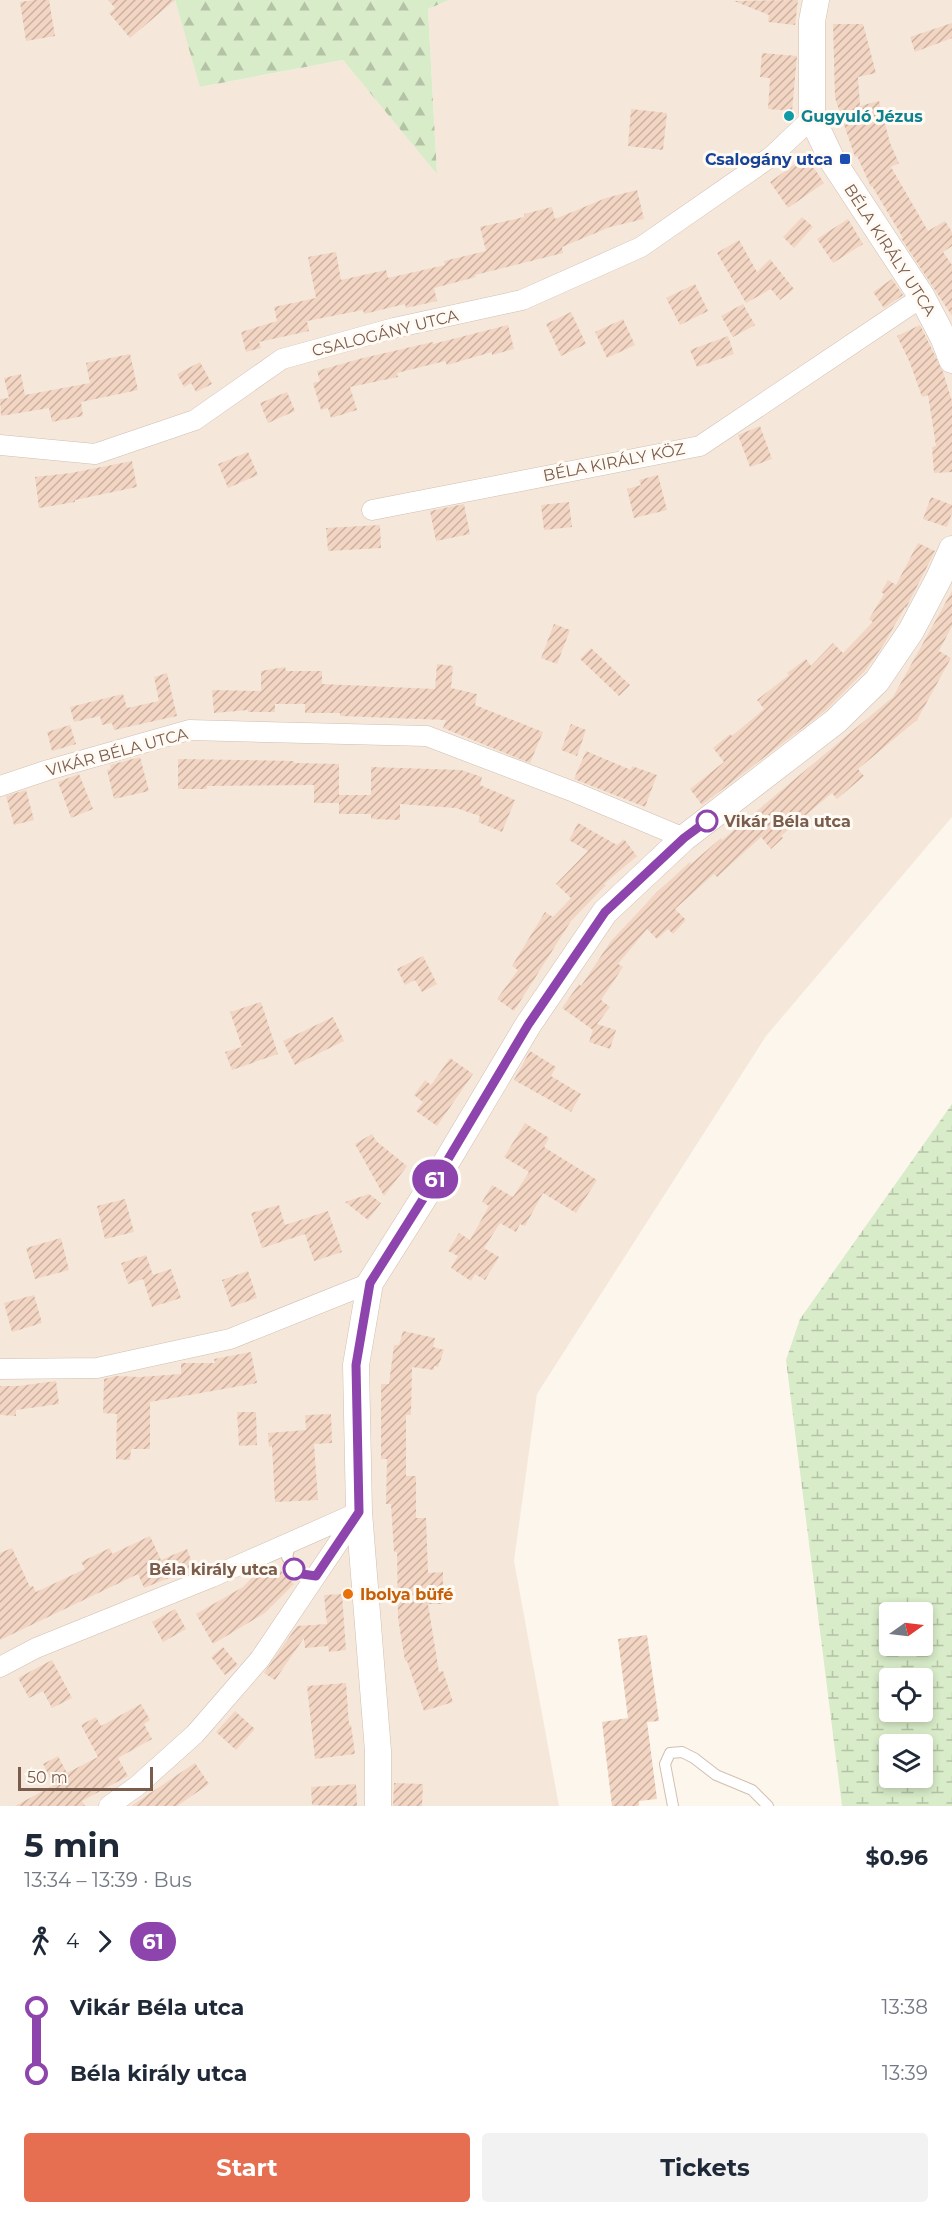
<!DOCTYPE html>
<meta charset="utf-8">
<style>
body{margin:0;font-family:Montserrat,sans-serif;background:#f2f2f3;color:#1f2937;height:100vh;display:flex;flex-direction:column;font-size:22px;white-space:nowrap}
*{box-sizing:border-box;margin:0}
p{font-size:20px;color:#747a83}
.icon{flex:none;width:33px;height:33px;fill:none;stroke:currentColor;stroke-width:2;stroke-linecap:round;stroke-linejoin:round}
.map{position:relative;height:1806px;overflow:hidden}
.details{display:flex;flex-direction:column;background:#fff;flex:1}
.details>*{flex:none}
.badge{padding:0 12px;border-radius:20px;font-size:21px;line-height:39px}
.needle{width:39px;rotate:76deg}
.tools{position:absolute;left:879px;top:1602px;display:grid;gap:12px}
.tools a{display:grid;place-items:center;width:54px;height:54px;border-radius:6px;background:#fff;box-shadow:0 3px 9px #0003;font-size:30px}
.scale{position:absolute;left:18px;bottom:15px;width:135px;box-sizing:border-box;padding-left:6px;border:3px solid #7a5c4d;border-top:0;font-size:16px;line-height:21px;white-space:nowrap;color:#7a5c4d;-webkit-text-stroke:4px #fffaf3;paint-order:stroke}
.map>.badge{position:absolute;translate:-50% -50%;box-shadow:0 0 0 3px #fff}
.legs{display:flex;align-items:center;gap:9px;height:66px;padding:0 24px;font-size:20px}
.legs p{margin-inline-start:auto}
.summary{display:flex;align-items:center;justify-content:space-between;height:102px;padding:0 24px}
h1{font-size:33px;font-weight:700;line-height:45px}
.button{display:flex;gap:12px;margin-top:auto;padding:12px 24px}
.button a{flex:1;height:69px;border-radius:6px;background:#e76f51;color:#fff;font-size:24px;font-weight:700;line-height:69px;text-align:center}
.button a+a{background:#f2f2f3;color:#1f2937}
ul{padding:0 24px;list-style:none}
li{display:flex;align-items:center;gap:21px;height:66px;font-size:22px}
li i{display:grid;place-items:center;width:9px;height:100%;margin:0 8px;background:currentColor}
li i::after{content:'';width:15px;height:15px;margin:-8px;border:4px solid;border-radius:50%;background:#fff}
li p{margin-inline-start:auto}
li:first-child i{background:linear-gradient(#0000 50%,currentColor 0)}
li:last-child i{background:linear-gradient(currentColor 50%,#0000 0)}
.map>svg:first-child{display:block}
.residential{fill:#f5e8da}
.forest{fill:url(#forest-firs)}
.wetland{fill:url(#wetland-marsh);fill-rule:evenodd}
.building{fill:url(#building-hatch)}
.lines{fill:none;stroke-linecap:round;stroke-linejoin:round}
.service-casing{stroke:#d1beb0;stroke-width:12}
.minor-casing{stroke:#d1beb0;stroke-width:21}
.tertiary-casing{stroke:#d1beb0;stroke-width:27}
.service{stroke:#fff;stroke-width:10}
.minor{stroke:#fff;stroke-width:20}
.tertiary{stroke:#fff;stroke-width:26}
.line-1-casing{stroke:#fff;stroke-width:14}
.line-1{stroke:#8e44ad;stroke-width:9}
.culture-dot{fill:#0f9aa8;stroke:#fffaf3;stroke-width:2}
.transit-dot{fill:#1a4fb4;stroke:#fffaf3;stroke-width:2}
.stop-1-dot{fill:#fff;stroke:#8e44ad;stroke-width:3}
.food-dot{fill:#e8710a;stroke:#fffaf3;stroke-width:2}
.labels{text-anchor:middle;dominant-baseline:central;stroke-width:6;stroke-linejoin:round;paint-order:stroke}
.culture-label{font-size:16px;font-weight:bold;fill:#0d838f;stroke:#fffaf3;text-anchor:start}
.transit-label{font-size:16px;font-weight:bold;fill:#164399;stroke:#fffaf3;text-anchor:end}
.street-label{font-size:16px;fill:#7a5c4d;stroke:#fffaf3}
.stop-label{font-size:16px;font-weight:bold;fill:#7a5c4d;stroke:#fffaf3;text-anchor:start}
.food-label{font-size:16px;font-weight:bold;fill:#c56008;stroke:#fffaf3;text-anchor:start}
</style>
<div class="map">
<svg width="952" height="1806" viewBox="0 0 952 1806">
<defs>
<pattern id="forest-firs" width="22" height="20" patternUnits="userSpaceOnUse" patternTransform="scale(1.5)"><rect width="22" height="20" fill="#d8ecc9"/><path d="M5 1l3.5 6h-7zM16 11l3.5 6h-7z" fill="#b4c2a5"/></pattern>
<pattern id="wetland-marsh" width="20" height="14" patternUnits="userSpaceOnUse" patternTransform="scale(1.5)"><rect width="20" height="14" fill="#d8ecc9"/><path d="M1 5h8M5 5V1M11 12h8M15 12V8" fill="none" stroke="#b4c2a5"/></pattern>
<pattern id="building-hatch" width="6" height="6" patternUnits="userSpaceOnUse" patternTransform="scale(1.5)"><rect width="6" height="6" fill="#f3d5c3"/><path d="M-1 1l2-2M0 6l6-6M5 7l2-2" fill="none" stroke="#cab0a1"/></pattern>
</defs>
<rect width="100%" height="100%" fill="#fdf6ec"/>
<path class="residential" d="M0,0h175l26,87 142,-27 94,113 -9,-164 21,-9h503v817l-186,219 -229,358 -23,167 45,245h-559z"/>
<path class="forest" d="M175,0h274l-21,9 9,165 -94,-114 -143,27z"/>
<path class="wetland" d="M952,1104v702h-110l-56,-446 14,-41zM890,1612h32v34h-32zM890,1678h32v34h-32zM890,1744h32v34h-32z"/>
<path class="building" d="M35,0h14l6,36 -29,5 -6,-39z
M108,0h67l-45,38 -21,-25 6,-5z
M798,0l-3,25 -27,-3 1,-7 -35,-14z
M952,23v15l-37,14 -5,-15z
M833,24h30l13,49 -18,4 2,29 19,-5 11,42 9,20 -8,4 37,64 17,-10 7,11v14l-9,6 9,13v51l-51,-78h2l-31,-52 -1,1 -14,-31 -2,1 -20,-59z
M762,53l35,3 -5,55 -24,-2 2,-31 -10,-1z
M631,109l36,4 -4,37 -35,-4z
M806,156l18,27 -36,25 -18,-26z
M637,190l7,29 -34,8 -48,20 1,6 -88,22 1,2 -42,11 3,13 -31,7 -1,-4 -41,10 -1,-4 -56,11 2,10 -50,11 2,6 -15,4 -5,-20 36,-11 -3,-14 42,-9 -8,-41 28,-5 5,28 45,-10 2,8 57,-13 -1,-4 42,-10 -6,-24 44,-10v-3l28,-7 3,12 51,-21z
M802,217l11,10 -19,21 -11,-11z
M848,219l15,25 -30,19 -16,-24z
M739,240l18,32 13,-13 24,30 -14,11 -9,-11 -25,14 -29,-50z
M892,279l11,16 -19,13 -11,-16z
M695,284l13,27 -28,14 -14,-27z
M743,304l12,21 -22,12 -12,-21z
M571,312l15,32 -25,12 -15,-32z
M623,319l12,26 -28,13 -12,-26z
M508,325l6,24 -22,6v-3l-45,13 -2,-4 -48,12 1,4 -48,10 7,23 -26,8 -3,-10 -7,2 -8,-27 7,-2 -3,-10 42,-12 74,-17v2z
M920,325l23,47 9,29v71l-18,1 -2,-26 4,-1 -8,-51 -6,2 -12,-34 -13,-27z
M728,336l6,18 -37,13 -7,-17z
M130,354l8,36 -57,12 2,14 -31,6 -3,-14 -48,8 -1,-17 9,-1 -5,-20 17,-4 4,21 65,-12 -4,-20z
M200,362l12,22 -16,8 -5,-9 -7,4 -7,-13z
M287,392l8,19 -27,12 -8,-20z
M760,426l12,33 -22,8 -12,-32z
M248,452l10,23 -30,13 -10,-24z
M132,461l5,26 -62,13v2l-36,6 -4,-31 36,-4z
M658,475l9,35 -33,8 -7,-29 14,-4 -2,-5z
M931,497l21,8v8l-5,14 -24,-8z
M569,502l3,25 -28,3 -3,-25z
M464,504l6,30 -34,7 -6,-30z
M380,525l1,23 -53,3 -2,-23z
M918,543l17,8 -29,57 -1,-1 -21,37 -19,27 -39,39 -124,95 -12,-16 34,-27 -11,-14 17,-14 2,2 32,-27 -7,-9 32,-25 -2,-2 19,-14 5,7 22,-23 10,10 30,-31 -4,-3 15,-25 -3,-2 7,-12 8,5z
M952,591v35l-13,25 12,7 -34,62 -59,49 6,7 -27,23 -5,-6 -51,43 2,2 -12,11 -10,-12 -44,40 -3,-3 -39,35 11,11 -13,14 -5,-5 -11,10 -10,-10 -29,35 5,3 -22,33 9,7 -13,17 19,6 -6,19 -21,-7 4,-12 -31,-22 17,-24 2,2 30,-45 46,-49 33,-30 1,2 30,-26 1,2 171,-143z
M554,624l16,6 -13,34 -16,-6z
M591,648l39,37 -11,11 -39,-37z
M437,664l16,2 -2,22 26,6 -2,11 68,27 -13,31 -87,-35 3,-8 -106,-4v-3h-35v-9h-30v8h-27v-2l-34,3 -2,-23 49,1v-20l24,-4 1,4h36v13l113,5z
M167,673l10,43 -63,14 -2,-7 -10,2 -2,-9 -26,6 -4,-15 53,-13 4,14 32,-7 -5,-24z
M571,724l15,6 -9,26 -16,-6z
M70,725l6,19 -24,7 -5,-19z
M586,751l45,19 1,-4 25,9 -12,32 -71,-28z
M140,757l9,34 -35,8 -7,-29 4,-1 -1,-4z
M178,759l116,2v2l45,1v31h32v-28l90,3 21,7 -2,8 35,15 -13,32 -24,-10 2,-6 -24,-8 -56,-4v16l-29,-1v-5h-32v-11h-25v-18l-107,1v3h-29z
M79,774l14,35 -22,9 -13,-36z
M26,790l8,30 -20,5 -8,-29z
M578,823l39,22 7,-6 13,17 -33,28 2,1 -35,36 -57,90 -17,-12 21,-29 -6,-4 33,-54 8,5 18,-19 -15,-14 32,-33 -19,-11z
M423,956l14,28 -15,8 -7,-12 -10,5 -8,-16z
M261,1002l17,52 -46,16 -7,-18 17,-5 -12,-35z
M333,1017l11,24 -49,24 -12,-24z
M530,1051l26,16 -5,9 30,18 -10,18 -57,-32z
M450,1058l23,16 -36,52 -21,-15 7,-9 -9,-7 11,-15 6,5z
M525,1123l24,15 -5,9 53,33 -21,33 -33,-20 -18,33 -5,-2 -4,8 -16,-9 -16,25 15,9 -14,23 -10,-6 -4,7 -20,-13 7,-12 -10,-5 11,-18 11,7 19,-34 -7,-4 10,-17 21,12 16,-25 -25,-15z
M372,1134l4,7 31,25 -23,30 -29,-52z
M369,1194l12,9 -13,17 -23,-18z
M125,1199l9,33 -29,7 -8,-33z
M279,1205l6,20 43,-14 14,41 -28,9 -9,-27 -43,14 -11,-35z
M61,1238l8,32 -34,9 -9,-31z
M146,1255l7,20 18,-6 10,29 -29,9 -9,-28 -15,5 -7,-21z
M248,1271l9,27 -26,9 -9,-27z
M34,1295l8,28 -30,9 -8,-29z
M403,1331l32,7 -2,9 11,3 -6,17 -4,-1v4l-22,-3 -1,48h-5v61h10v42h10l2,55 15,-1v32h-15l11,68 4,-1 10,31 -29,9 -17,-50h-2l-7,-43 -1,-66h-3l-3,-48h-5l1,-45h-6v-75h8l5,-39h5z
M251,1352l6,31 -107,19v47h-19l-1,11 -14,-1 1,-45 -14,-1 1,-34 11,-3 25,1 41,-3v-11h34l-1,-4z
M56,1381l3,23 -43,6v6l-16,-1v-29h18z
M237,1412h19l1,33 -18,1z
M331,1414l1,29 -18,1 4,56 -43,2 -3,-56 -3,1 -1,-14 38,-3 -1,-15z
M150,1536l11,24 26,-11 7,19 -50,20 -6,-14 -138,66v-87l12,-5 18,39 3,-1 3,6 49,-23 -4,-7 29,-14 2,6z
M275,1565l19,19 -29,29 -52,31 -17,-30 47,-27 15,-16 6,6z
M342,1594l4,56 -17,2 -1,-6 -23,2 -1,-10 -29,42 -11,-7 33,-47 30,-2 -3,-29z
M175,1609l11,20 -23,13 -11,-20z
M647,1635l12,86 -12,1 10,77 -18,2v5h-27l-10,-84 26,-4 -10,-79z
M223,1647l15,18 -13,10 -14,-18z
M52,1660l20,38 -20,10 -9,-17 -14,7 -11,-20z
M346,1683l3,42h2l4,29 -40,5 -8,-73z
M141,1704l9,16 -6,4 8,15 -34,19 10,18 -46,25 3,5h-70l39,-21 -11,-21 15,-8 9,17 31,-16 -17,-32 15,-8 5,9z
M235,1711l20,18 -19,21 -20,-18z
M195,1763l14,21 -32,22h-46z
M394,1783l29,1 -1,22h-29z
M356,1784l1,22 -45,-1 -1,-18z"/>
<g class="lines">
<defs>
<path id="service" d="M291,1542l-4,15c8,13 14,17 29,19
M673,1806l-8,-42 5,-11 12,-1 12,6 22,17 36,15 16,16"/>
<path id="minor" d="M0,445l95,9 100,-34 87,-61 112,-31 128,-28 119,-53 131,-91 40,-38
M372,510l328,-64 222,-149
M0,786l48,-16 141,-40 238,6 147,56 110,46
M0,1369l97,-1 133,-29 140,-56
M0,1667l36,-19 176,-71 147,-65
M109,1806l28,-20 58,-52 65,-75 99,-147"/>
<path id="tertiary" d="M816,0l-4,21v97l20,42 90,137 22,42 8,21
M378,1806v-55l-19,-239 -3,-147 14,-82 77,-122 81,-136 77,-113 79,-74 152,-117 41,-40 34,-50 28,-53 13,-29"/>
</defs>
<use href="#service" class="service-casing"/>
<use href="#minor" class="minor-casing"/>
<use href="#tertiary" class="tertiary-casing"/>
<use href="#service" class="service"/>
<use href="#minor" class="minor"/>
<use href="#tertiary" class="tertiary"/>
</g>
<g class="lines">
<defs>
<path id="line-1" d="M294,1569l8,5 14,2 43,-64 -3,-147 14,-82 77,-122 81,-136 77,-113 79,-74 23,-17"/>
</defs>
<use href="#line-1" class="line-1-casing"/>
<use href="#line-1" class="line-1"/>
</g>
<circle class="culture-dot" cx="789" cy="116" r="6"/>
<rect class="transit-dot" x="839" y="153" width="12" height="12" rx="3"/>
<g class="stop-1-dot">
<circle cx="707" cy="821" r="10"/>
<circle cx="294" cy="1569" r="10"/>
</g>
<circle class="food-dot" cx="348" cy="1594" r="6"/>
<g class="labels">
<g class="culture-label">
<text x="801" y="116">Gugyuló Jézus</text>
</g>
<g class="transit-label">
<text x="833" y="159">Csalogány utca</text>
</g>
<g class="street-label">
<text transform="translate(890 250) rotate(57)">BÉLA KIRÁLY UTCA</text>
<text transform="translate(385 333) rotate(-14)">CSALOGÁNY UTCA</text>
<text transform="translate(614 462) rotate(-11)">BÉLA KIRÁLY KÖZ</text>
<text transform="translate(117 752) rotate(-15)">VIKÁR BÉLA UTCA</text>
</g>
<g class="stop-label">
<text x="724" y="821">Vikár Béla utca</text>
<text x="278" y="1569" text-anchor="end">Béla király utca</text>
</g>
<g class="food-label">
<text x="360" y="1594">Ibolya büfé</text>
</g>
</g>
</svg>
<div class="tools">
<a><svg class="needle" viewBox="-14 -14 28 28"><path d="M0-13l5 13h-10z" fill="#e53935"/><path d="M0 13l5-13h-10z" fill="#747a83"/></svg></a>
<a><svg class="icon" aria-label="locate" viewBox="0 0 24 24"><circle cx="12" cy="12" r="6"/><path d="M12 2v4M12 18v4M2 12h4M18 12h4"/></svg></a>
<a><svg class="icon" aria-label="layers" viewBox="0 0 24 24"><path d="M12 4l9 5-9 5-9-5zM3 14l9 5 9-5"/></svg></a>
</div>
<div class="scale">50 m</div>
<b class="badge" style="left:435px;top:1179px;background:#8e44ad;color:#fff">61</b>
</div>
<section class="details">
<div class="summary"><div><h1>5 min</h1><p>13:34 – 13:39 · Bus</p></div><b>$0.96</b></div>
<div class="legs"><svg class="icon" aria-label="walk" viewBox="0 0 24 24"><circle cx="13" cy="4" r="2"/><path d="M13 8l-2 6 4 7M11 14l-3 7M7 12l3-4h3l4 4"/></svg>4<svg class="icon" aria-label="forward" viewBox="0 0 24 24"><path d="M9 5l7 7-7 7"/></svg><b class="badge" style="background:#8e44ad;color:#fff">61</b></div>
<ul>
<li><i style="color:#8e44ad"></i><b>Vikár Béla utca</b><p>13:38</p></li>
<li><i style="color:#8e44ad"></i><b>Béla király utca</b><p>13:39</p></li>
</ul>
<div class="button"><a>Start</a><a>Tickets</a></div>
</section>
